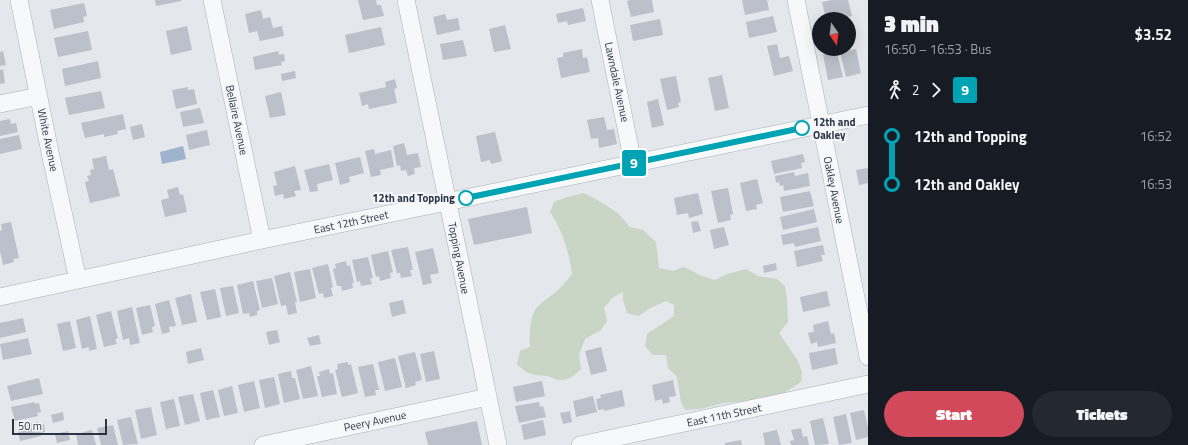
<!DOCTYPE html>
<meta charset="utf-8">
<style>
body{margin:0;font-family:"Titillium Web",sans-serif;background:#242831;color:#f1f3f6;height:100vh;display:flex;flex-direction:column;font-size:15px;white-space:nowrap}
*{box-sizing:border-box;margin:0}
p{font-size:13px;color:#9ea1a6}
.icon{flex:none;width:22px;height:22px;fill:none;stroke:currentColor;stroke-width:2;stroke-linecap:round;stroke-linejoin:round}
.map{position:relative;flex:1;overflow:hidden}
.drawer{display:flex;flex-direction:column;background:#171b24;width:320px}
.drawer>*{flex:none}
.badge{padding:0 8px;border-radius:3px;font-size:14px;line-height:26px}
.needle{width:26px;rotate:166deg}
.fabs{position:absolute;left:812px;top:12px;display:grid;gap:8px}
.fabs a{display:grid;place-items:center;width:44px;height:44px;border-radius:50%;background:#171b24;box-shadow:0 4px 16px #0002;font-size:20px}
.scale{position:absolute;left:12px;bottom:10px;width:95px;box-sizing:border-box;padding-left:4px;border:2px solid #2b3445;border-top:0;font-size:11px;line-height:14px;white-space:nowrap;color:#2b3445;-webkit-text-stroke:3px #f4f6f9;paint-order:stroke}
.map>.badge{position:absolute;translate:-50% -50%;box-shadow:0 0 0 2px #fff}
.legs{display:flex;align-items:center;gap:6px;height:44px;padding:0 16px;font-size:13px}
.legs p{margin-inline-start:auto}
.headline{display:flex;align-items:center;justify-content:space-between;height:68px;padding:0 16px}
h1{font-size:22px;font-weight:800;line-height:30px}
.action{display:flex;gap:8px;margin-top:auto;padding:8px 16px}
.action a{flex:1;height:46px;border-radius:24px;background:#d1495b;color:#fff;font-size:16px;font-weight:800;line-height:46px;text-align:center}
.action a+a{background:#242831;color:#f1f3f6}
ul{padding:0 16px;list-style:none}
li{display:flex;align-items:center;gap:14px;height:48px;font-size:15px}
li i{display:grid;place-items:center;width:6px;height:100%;margin:0 5px;background:currentColor}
li i::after{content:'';width:10px;height:10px;margin:-5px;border:3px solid;border-radius:50%;background:#171b24}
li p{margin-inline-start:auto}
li:first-child i{background:linear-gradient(#0000 50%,currentColor 0)}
li:last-child i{background:linear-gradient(currentColor 50%,#0000 0)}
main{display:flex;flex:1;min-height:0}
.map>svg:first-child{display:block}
.green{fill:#c9d6c5}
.water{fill:#9fb4cc}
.building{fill:#bbc0ca}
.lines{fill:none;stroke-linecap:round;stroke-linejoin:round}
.minor-casing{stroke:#a9aeb7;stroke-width:18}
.minor{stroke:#f7f8fa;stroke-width:17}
.line-1-casing{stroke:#fff;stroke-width:9}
.line-1{stroke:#00a3b4;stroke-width:6}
.stop-1-dot{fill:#fff;stroke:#00a3b4;stroke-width:2}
.labels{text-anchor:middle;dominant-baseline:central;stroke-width:4;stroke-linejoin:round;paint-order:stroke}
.street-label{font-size:11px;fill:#2b3445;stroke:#f4f6f9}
.stop-label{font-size:11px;font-weight:bold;fill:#2b3445;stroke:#f4f6f9;text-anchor:start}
</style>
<main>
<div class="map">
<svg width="868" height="445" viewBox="0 0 868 445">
<rect width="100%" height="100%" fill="#e4e7ec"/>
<path class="green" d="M584,193l13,7 21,13 12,14 13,3 13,12 3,26 14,3 11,-4 18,9 13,4 12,-6 19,-5 12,7 19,3 8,7 2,12 1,24 -9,11 19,28 4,11 -1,10 -17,11 -34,8 -26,2 -24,6 -15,1 -4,-8 -4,-25 -9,-9 -2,-13h-13l-8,-9 2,-12 27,-18v-11l-8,-4 -16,7 -11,8 -12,-3 -4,-13v-8l-11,6 -8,10 3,13 -6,9 -16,9 -6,16 2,14c-6,6 -13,12 -22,11 -4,0 -7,-3 -12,-4 -15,-1 -19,-1 -30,-12l3,-13 10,-4c-1,-9 0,-30 5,-37 5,-7 11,-10 17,-15 8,-6 14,-13 20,-21 -3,-22 -9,-43 -22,-62l4,-10 13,-5z"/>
<path class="water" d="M183,146l3,13 -24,5 -2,-12z"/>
<path class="building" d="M155,0h26v1l-25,5z
M358,0h18l1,5h4l3,11 -21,4z
M630,0h22l2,12 -23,5 -4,-16z
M742,0h25l2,10 -24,5z
M832,0h16l4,16 -14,3h-12l-4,-17z
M84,3l3,13 -4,1 1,5 -30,7 -4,-19z
M583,8l3,13 -18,4 -1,-4 -9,2 -2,-9z
M261,10l2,9 7,-2 3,11 9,-2 2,10 -24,5 -3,-10 -8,2 -4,-19z
M445,14l2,6 11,-2 2,12 -23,5 -4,-18z
M773,16l4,16 -28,6 -3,-16z
M660,19l3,16 -30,6 -3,-16z
M505,25l6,24 -17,3 -5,-23z
M187,26l5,24 -21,5 -5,-24z
M381,27l4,18 -36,8 -4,-18z
M88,31l4,19 -34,7 -4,-19z
M851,32l3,11 -5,2v-12z
M463,40l4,16 -24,4 -3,-16z
M777,44l3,14 9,-2 4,15 -19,5 -7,-30z
M582,49l1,9 4,-1 3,15 -29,6 -4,-20 6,-1v-4z
M829,49h7l7,28 -15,3 -5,-26 7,-1z
M856,49l5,24 -15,4 -6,-25z
M3,51l3,14 -6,1v-14z
M278,51l1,4 5,-1 1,7 -4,1 1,3 -27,5 -2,-13z
M98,61l3,17 -36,8 -3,-17z
M3,69l2,14 -5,1v-14z
M295,71l1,7 -14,3 -1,-7z
M722,75l7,33 -14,3 -7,-33z
M676,76l5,26 -3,1 1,4 -12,3 -7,-31z
M395,79l2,9 -3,1 3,14 -28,6 -1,-5 -6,2 -3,-13 27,-6 -1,-5z
M188,87v3l6,-1 3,15 -21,5 -4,-19z
M101,91l4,17 -36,7 -4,-17z
M281,92l5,23 -16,3 -5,-22z
M658,99l6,26 -12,3 -5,-26z
M200,108l4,15 -21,4 -3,-15z
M123,114l3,15 -9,2 1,3 -14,3v-3l-19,4 -4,-15z
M604,117l3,13 7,-1 3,15 -18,4 -1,-10 -7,1 -4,-19z
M10,119l1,5 5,-1 2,9 -18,4v-15z
M142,124l3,13 -12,3 -3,-13z
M207,130l3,15 -21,5 -3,-15z
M495,132l7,29 -11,3 -1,-4 -9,2 -5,-26z
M19,135l3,14 -22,5v-15z
M404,143l3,12 11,-2 3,14 -7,1 1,6 -7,2 -2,-6 -5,1 -1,-6 -3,1 -4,-20z
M374,149l1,5 16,-4 3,17 -14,3 1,5 -10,2 -6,-26z
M803,154l2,8 -4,1 1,5 -28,6 -3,-13z
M106,156l3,14 4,-1 7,27 -30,7 -5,-21 4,-1 -2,-5 4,-1 -1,-5 4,-1 -2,-10z
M360,157l4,16 -15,4 1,5 -10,3 -5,-22z
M329,164l4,16 -16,4 1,7 -8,1 -6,-22z
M295,166l6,24 -7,1 2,5 -12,3 -1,-5 -8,2 -2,-10 4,-1 -3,-13z
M868,168v15l-9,2 -3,-15z
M794,172l1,4 13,-3 2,13 -26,5 -1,-6 -3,1 -1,-4 -3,1 -1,-7z
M757,179l6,24 -7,2 1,4 -11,2 -6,-28z
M178,187l2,8 3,-1 4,18 -22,5 -4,-17 8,-2 -2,-8z
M728,188l5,26 -3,1 1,5 -13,3 -7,-32z
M810,191l4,15 -31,6 -3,-15z
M698,193l5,21 -14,4 -1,-5 -11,2 -3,-17z
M527,207l5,26 -58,12 -6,-26z
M814,209l3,13 -34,8 -3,-13z
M698,221l3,10 -8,2 -2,-11z
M11,222l8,36 -6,1 1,3 -11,3 -3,-14v-20l2,-1 -1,-6z
M724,227l5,18 -15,4 -4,-19z
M818,227l3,14 -26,6 -1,-4 -11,2 -2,-10z
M823,245l2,10h-4l2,6 -26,6 -3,-16z
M408,247l5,23h-3l2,6 -11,2 -1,-5h-3l-6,-23z
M433,248l6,25 -9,2 2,8 -9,2 -8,-33z
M388,251l5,21 -3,1 1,5 -11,3 -1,-5 -3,1 -5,-22z
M368,257l5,21h-3l2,6 -11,2 -1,-5 -3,1 -5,-22z
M346,261l1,5 3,-1 4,18h-2l1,5 -11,3 -1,-5h-4l-4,-17 3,-1 -1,-4z
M776,263l1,7 -13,3 -1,-7z
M328,264l5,23 -2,1 2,8 -9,2 -1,-5 -4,1 -7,-26z
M310,269l6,29 -16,4 -6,-30z
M290,272l7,30h-2l2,11 -9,2 -2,-10 -5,1 -7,-30z
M272,278l6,26 -16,4 -6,-27z
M253,281l7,29 -3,1v4l-7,2 -1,-4 -6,1 -6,-29z
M233,286l6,27 -13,3 -6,-28z
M215,289l6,28 -14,3 -7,-28z
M827,291l3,15 -27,6 -3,-15z
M191,294l6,28 -15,3 -7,-27z
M169,300l7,26 -7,1 1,5 -8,2 -7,-30z
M403,300l3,13 -14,4 -3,-14z
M150,305l5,21 -3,1 1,5 -11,3 -6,-27z
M132,307l8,36 -10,2 -1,-7 -6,2 -6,-29z
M111,311l7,28h-3l2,5 -13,3 -8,-32z
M90,316l7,33 -8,2v-4l-7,2 -6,-29z
M23,318l3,14 -26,6v-15z
M70,321l6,27 -13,3 -6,-27z
M828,321l3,13 3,-1 2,10 -18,4 -1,-5 -6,2 -3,-11 6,-1 -1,-7z
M277,330l3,12 -11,3 -3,-13z
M319,335l2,9 -11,2 -3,-8z
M28,338l4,16 -29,6 -3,-16z
M601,347l6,24 -16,4 -6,-24z
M201,348l3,12 -16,4 -2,-12z
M835,348l3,16 -26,6 -3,-17z
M434,351l6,28 -14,3 -6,-28z
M415,352l7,28 -7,2 1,3 -10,3 -8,-32z
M395,358l7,29 -17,4 -7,-29z
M348,362v3l3,-1 7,29 -16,4 -7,-27 3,-1 -1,-5z
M373,364l6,26h-4l1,5 -11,2 -7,-30z
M311,366l7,30 -15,3 -7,-29z
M329,369l1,5 3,-1 4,21 -15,3 -5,-21h3l-1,-4z
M291,371l1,7h3l5,21 -16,4 -6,-29z
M274,377l6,27 -15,4 -6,-28z
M39,378l4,16 -32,7 -4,-15z
M673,380l3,16 -7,1 1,5 -7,2 -1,-5 -7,2 -3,-16z
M254,381l6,27 -16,4 -6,-27z
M542,381l3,15 -29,6 -3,-15z
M232,386l6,27 -14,3 -6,-26z
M213,390l7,27 -14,3 -6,-27z
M622,390l3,16 -21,5v-2l-6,1 -2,-11 5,-1 -1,-3z
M193,394l7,27 -15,4 -7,-28z
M593,396l4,16 -21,5 -3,-16z
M174,399l6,27 -14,3 -6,-27z
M35,402v2l4,-1 2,9 -4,1 1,3 -23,5 -4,-14z
M539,402l1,5 3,-1 3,11 -27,6 -4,-17z
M151,407l6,28 -16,4 -6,-29z
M864,410l4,17v10l-12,3 -6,-27z
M570,411l2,11 -9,2 -3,-11z
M63,412l1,8 -11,3 -2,-8z
M846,414l6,29 -13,2 -6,-28z
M131,417l7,27 -15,1 -6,-25z
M823,418l6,26 -14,1 -5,-24z
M543,420l3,15 -22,5 -3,-15z
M477,421l5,24h-54l-3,-13z
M38,422v3l6,-1 1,8 -5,1 1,3 -21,5 -3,-15z
M113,425l5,20h-17l-4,-17z
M801,428l2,9 4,-1 2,9h-18l-1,-4 4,-1 -3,-10z
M92,430l4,15h-18l-2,-11z
M777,430l4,15h-16l-2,-12z
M68,431l2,9 -13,3 -2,-9z
M741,440l1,5h-17v-2z"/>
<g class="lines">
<defs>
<path id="minor" d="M19,0l32,157 27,123
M212,0l50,240
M406,0l92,445
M600,0l33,163
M796,0l72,357
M0,104l39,-8
M0,297l262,-57 606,-125
M263,445l225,-48
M580,445l288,-61"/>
</defs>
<use href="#minor" class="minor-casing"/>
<use href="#minor" class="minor"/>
</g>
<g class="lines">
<defs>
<path id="line-1" d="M466,198l336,-70"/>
</defs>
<use href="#line-1" class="line-1-casing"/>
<use href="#line-1" class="line-1"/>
</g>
<g class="stop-1-dot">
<circle cx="802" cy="128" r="7"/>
<circle cx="466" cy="198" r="7"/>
</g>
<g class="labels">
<g class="street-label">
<text transform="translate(617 82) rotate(78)">Lawndale Avenue</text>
<text transform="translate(237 120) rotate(78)">Bellaire Avenue</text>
<text transform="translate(48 140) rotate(78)">White Avenue</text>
<text transform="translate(834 190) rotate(79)">Oakley Avenue</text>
<text transform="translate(351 222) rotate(-12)">East 12th Street</text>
<text transform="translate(459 258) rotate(79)">Topping Avenue</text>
<text transform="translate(724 415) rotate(-12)">East 11th Street</text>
<text transform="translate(375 421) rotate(-12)">Peery Avenue</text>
</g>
<g class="stop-label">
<text x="813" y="122">12th and<tspan x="813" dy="13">Oakley</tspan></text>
<text x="455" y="198" text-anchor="end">12th and Topping</text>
</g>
</g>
</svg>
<div class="fabs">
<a><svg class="needle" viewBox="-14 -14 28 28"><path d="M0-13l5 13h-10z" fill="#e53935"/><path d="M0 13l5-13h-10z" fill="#9ea1a6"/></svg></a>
</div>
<div class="scale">50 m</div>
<b class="badge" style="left:634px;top:163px;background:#00a3b4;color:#fff">9</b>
</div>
<section class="drawer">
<div class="headline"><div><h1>3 min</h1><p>16:50 – 16:53 · Bus</p></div><b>$3.52</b></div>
<div class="legs"><svg class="icon" aria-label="walk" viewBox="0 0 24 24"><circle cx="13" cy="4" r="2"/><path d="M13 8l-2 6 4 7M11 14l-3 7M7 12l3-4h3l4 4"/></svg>2<svg class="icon" aria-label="forward" viewBox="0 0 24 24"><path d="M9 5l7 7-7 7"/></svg><b class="badge" style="background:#00a3b4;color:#fff">9</b></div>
<ul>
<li><i style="color:#00a3b4"></i><b>12th and Topping</b><p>16:52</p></li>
<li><i style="color:#00a3b4"></i><b>12th and Oakley</b><p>16:53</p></li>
</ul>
<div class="action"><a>Start</a><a>Tickets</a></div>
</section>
</main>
